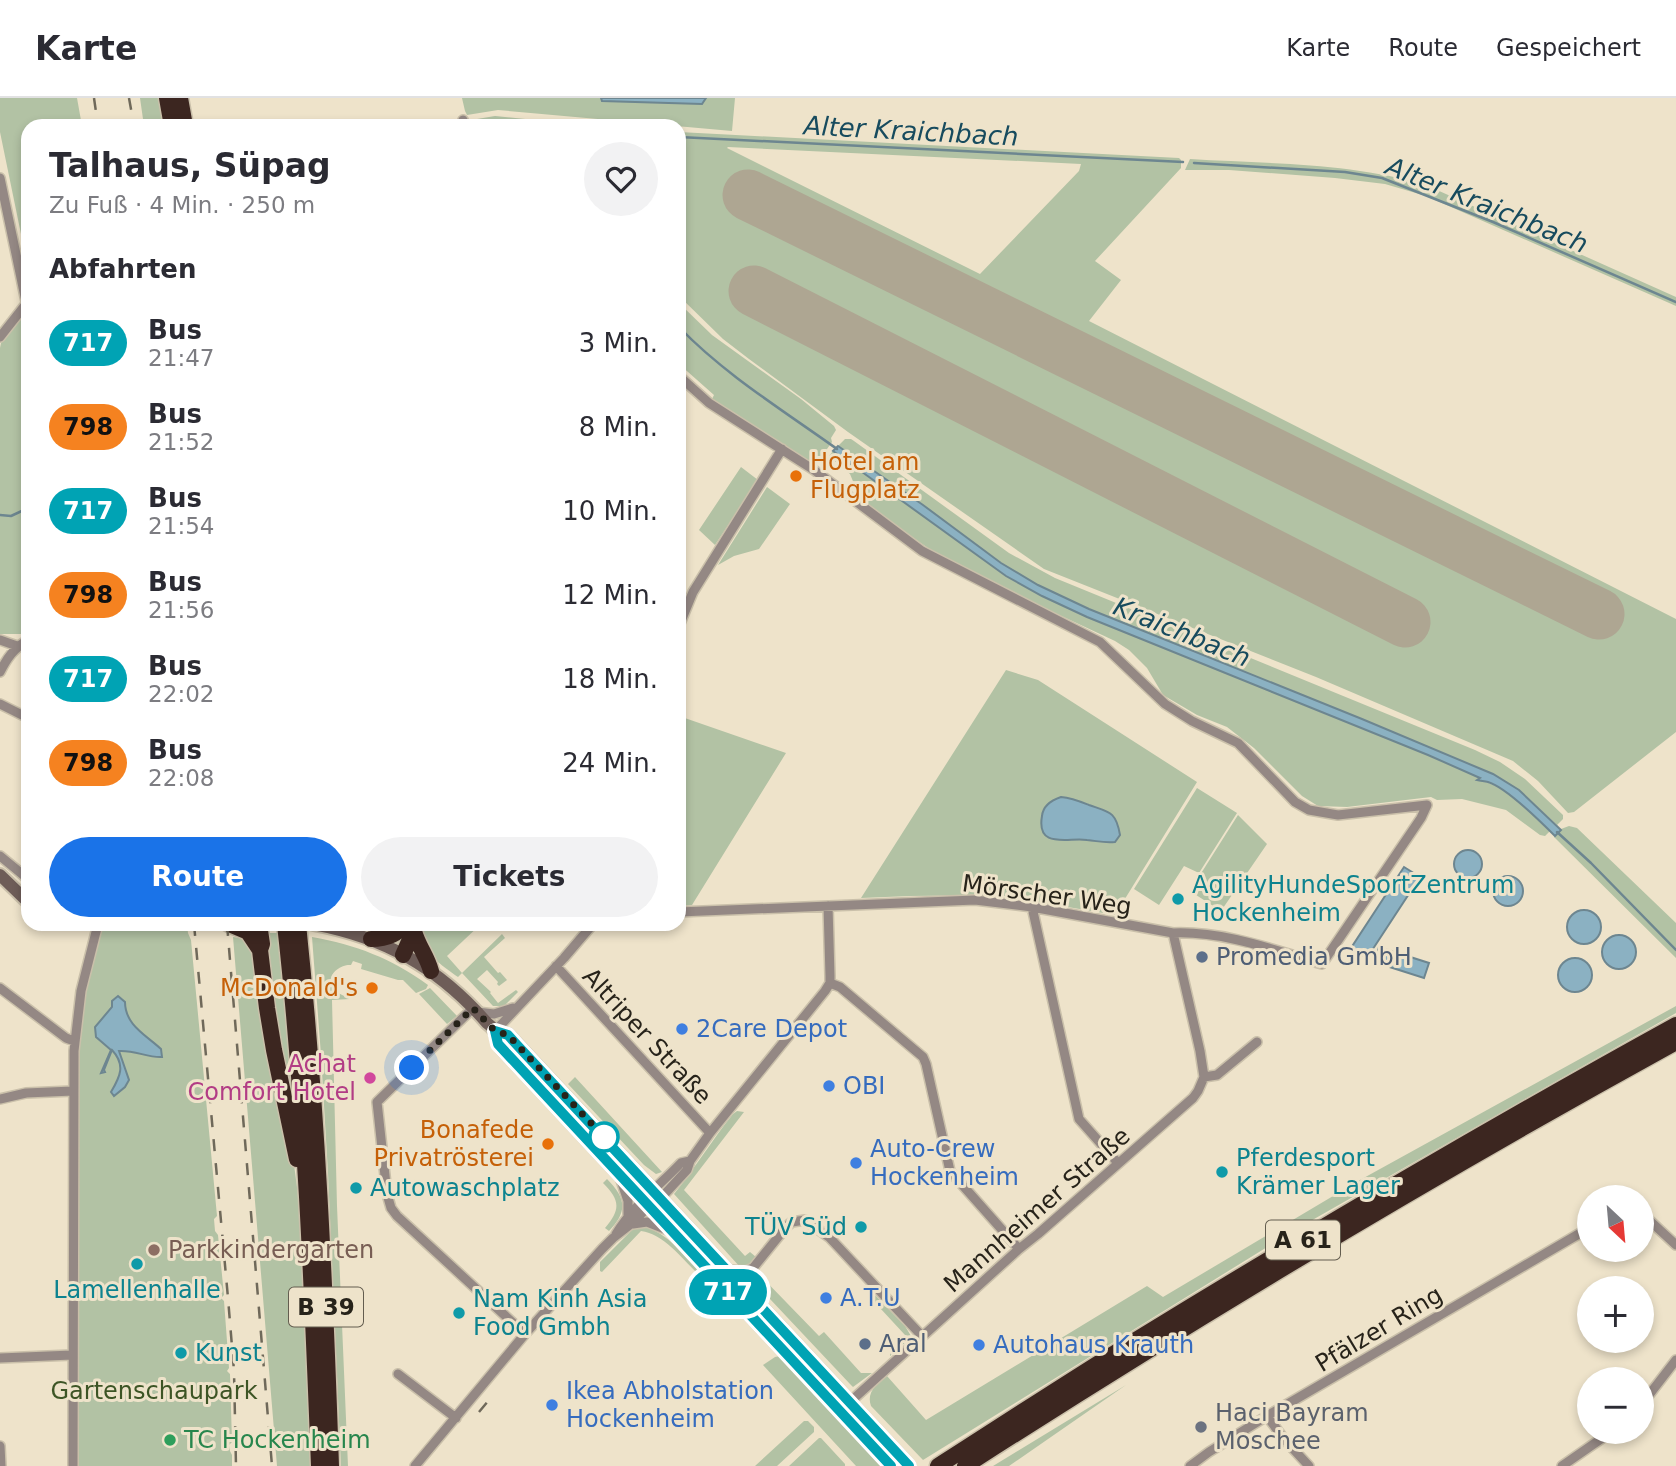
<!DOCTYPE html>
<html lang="de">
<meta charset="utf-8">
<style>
body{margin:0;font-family:"DejaVu Sans",sans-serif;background:#f2f2f3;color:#2b2b33;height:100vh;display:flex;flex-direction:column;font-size:26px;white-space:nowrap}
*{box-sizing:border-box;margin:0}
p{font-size:23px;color:#7c7c81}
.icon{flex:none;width:38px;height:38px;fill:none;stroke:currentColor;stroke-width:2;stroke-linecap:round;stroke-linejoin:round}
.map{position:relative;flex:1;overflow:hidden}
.drawer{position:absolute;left:21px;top:21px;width:665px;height:812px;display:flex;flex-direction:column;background:#fff;border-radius:21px;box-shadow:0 4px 10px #0003}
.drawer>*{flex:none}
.badge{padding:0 14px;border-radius:23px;font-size:24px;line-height:46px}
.needle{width:46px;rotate:154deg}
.buttons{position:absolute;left:1577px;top:1087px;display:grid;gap:14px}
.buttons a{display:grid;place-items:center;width:77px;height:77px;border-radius:50%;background:#fff;box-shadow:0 4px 10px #0003;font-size:35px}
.you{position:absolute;width:35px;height:35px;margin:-18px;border:5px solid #fff;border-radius:50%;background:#1a73e8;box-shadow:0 0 0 10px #1a73e833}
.map>.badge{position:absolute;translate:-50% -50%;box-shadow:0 0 0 4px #fff}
h2{padding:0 28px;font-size:26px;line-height:63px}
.round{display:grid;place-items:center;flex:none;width:74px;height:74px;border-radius:37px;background:#f2f2f3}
.head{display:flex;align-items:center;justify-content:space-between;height:119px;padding:0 28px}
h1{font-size:33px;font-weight:700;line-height:52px}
.cta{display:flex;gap:14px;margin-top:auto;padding:14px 28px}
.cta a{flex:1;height:80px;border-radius:42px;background:#1a73e8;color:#fff;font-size:28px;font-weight:700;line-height:80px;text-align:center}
.cta a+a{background:#f2f2f3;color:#2b2b33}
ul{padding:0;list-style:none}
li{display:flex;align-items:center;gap:21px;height:84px;padding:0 28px}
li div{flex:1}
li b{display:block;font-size:26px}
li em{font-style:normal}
li .badge{min-width:77px;font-weight:700;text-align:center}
header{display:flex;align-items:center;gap:42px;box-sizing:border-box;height:98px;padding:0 35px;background:#fff;border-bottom:2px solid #e1e1e2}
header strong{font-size:33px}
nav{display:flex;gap:38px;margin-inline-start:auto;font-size:24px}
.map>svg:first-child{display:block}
.green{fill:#b2c2a4;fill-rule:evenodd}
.water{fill:#8bb1c2;stroke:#6d8690;stroke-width:2}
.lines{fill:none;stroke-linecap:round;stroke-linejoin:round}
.stream{stroke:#6d8690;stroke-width:2.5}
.runway{stroke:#aea692;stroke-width:51}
.street-casing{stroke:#cac0aa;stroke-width:12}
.secondary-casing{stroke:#cac0aa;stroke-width:16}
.highway-casing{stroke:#cac0aa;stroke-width:19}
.street{stroke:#948884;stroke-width:9}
.secondary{stroke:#6e5d58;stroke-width:12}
.highway{stroke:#3c2620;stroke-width:16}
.rail{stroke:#6f695a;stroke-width:2.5;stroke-dasharray:12 12;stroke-linecap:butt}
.line-casing{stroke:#fff;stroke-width:16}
.line{stroke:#00a3b4;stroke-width:10}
.walk{stroke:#27231a;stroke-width:7;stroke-dasharray:0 12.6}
.food-dot{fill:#e8710a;stroke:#eee3ca;stroke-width:2.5}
.culture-dot{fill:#0f9aa8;stroke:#eee3ca;stroke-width:2.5}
.service-dot{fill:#5c6f8a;stroke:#eee3ca;stroke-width:2.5}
.shop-dot{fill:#3f7fe0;stroke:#eee3ca;stroke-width:2.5}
.hotel-dot{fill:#d1479c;stroke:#eee3ca;stroke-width:2.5}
.stop-dot{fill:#fff;stroke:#00a3b4;stroke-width:3.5}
.education-dot{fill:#8d6e63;stroke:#eee3ca;stroke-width:2.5}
.worship-dot{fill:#6b7280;stroke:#eee3ca;stroke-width:2.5}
.leisure-dot{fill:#2e9e5b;stroke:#eee3ca;stroke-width:2.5}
.labels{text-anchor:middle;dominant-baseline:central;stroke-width:6;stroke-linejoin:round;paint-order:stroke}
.shield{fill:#eee3ca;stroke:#635d4f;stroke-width:2}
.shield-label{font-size:23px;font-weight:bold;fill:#27231a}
.food-label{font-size:24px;fill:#c56008;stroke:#eee3ca;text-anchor:end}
.culture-label{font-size:24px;fill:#0d838f;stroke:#eee3ca;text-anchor:start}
.street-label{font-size:24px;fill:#27231a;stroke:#eee3ca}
.service-label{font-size:24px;fill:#4e5e75;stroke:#eee3ca;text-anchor:start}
.shop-label{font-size:24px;fill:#366cbe;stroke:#eee3ca;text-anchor:start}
.hotel-label{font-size:24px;fill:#b23c85;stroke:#eee3ca;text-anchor:end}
.education-label{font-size:24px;fill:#785e54;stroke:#eee3ca;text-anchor:start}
.park-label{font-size:24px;fill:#3d5525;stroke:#eee3ca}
.worship-label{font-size:24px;fill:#5b616d;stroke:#eee3ca;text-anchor:start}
.leisure-label{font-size:24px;fill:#27864d;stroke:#eee3ca;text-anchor:start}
.water-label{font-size:26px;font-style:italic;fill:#174b5e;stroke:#eee3ca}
</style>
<header>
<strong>Karte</strong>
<nav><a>Karte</a><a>Route</a><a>Gespeichert</a></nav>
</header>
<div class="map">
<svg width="1676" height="1368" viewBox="0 0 1676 1368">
<rect width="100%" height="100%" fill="#eee3ca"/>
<path class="green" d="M0,0h77l5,28h-54v142l-28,-136z
M140,0h21l5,28h-22z
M462,0h273l-3,33 -234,-21 -31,5 -2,-4z
M495,18l60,6 2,4h-88l2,-6z
M679,34l500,26 2,2v8l-86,93 26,19 -32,41 587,298v113l-102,80 -6,1 -30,-32 -25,-20 -197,-84 -272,-108 -196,-137 -99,-73 -26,-20 -44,-43zM727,50l1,-1 353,17 -2,7 -99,103z
M1190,61c79,5 162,3 238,27l248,111v9l-250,-110 -41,-12 -50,-6 -106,-8h-44z
M679,205l33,32 89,64 33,27 2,4 -5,8 1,4 -10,14 -15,5 -96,-60 3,-6 -35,-31z
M23,219l5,21v293l-6,3h-22v-286l1,-5z
M845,341h6l3,2 155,112 46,25 420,172 25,12 25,17 38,36v4l-6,6 -38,-35 -26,-16 -131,-55 -273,-110 -51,-24 -37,-22 -78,-58 -85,-59z
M833,353l181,130 73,36 341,138 53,23 -3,2c29,5 51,32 72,51l-5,5 -5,-1 -34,-25 -44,-11 -25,1 -6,-3 -84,10 -29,-1 -16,-10 -48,-48 -27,-21 -30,-12 -34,-20 -16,-27 -18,-18 -14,-9 -122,-57 -65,-36 -64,-44 -5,-8 -9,-22 -21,-18z
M741,369l17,13 -43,65 -16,-15z
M767,389l23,17 -31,45 -25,7 -16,9z
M1006,572l32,10 159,102 -82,133 -118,-20 -87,1 -49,2z
M679,618l107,37 -94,152 -13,1z
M1197,690l40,25 -38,60 -15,-7 -25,39 -25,-16z
M1238,717l29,29 -46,67 -28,-18 3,-5 -3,-2z
M1569,728l8,2 99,95v35l-122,-121 7,-8z
M101,826h86l1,9 3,7 26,276 -3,3 1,12 3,4 6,60 -3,3 3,3 5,67 -2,3 3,3 2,68 -3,3 1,6 2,4v11h-154l-1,-411 6,-56z
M424,826h57l-34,32 15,17 40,-39 3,4 -21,19 14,16 2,-1 7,8 -8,6 -2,-2 1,-2 -11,-12 -10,9 14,13 -1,1 8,10 18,-13 2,2 -14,14h-11l-31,-33 -4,4c-18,-13 -43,-28 -34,-53z
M269,835h10l17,190 -23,-105 -6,-81z
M233,839c11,1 16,4 21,14l37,191 6,45 4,40 12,239h-36z
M312,839c44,8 79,21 116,48l-2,4 -10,4 -13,-13h-5l-37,-11 1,-5 -9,-3 -2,4c-12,-1 -27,12 -17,24 4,5 11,7 16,10l-18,1 5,206 11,260h-7l-13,-293 -7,-118z
M430,890l27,28 -10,8 -28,-30z
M1676,908v7l-383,218 -370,229 -52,-54c-5,-14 6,-22 16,-30l39,44 221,-134 16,11 197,-117z
M575,979l87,95 -6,2 -12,-9 -76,-81z
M737,1013l7,1 -60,78 61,66 5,-4 6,5 -6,7 -10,3 -66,-73c21,-26 38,-54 59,-80z
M607,1081c19,19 21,32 2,52l-4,-3c16,-19 15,-28 -2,-45z
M639,1128c25,3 43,27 60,43l-3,3c-15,-15 -33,-38 -55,-41l-39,41 -2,-1v-9l33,-33z
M757,1174l62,64 5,-4 37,41h11l-19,14 -3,-3 -96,-102z
M870,1195h3l32,33 6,10 -4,5 -17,15v-4l14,-13 1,-4 -37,-40z
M780,1258l102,110h-26l-93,-101 12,-8z
M1126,1287l-117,81h-16z
M804,1323h4l6,6v5l-37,34h-22z
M819,1340h2l24,26v2h-56z"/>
<path class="water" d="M601,0h105l-4,6 -100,-3z
M838,348l85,59 78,58 37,22 51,24 273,110 131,55 26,16 42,40 -6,6c-14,-14 -49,-49 -67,-54 -4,-1 -7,-1 -11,-2l3,-2 -52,-23 -341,-138 -45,-21 -36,-20 -173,-125z
M1061,699c11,1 18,4 28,8 20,7 27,6 31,30l-5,7c-12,1 -17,-1 -28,-2 -18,-3 -51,10 -45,-24 1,-10 10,-16 19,-19z
M1454 766a14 14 0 1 1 28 0a14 14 0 1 1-28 0Z
M1404,769l16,10 -53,81 -16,-10z
M1493 793a15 15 0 1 1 30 0a15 15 0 1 1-30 0Z
M1567 829a17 17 0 1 1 34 0a17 17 0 1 1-34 0Z
M1602 854a17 17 0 1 1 34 0a17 17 0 1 1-34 0Z
M1379,849l50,16 -5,15 -50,-16z
M1558 877a17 17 0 1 1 34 0a17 17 0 1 1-34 0Z
M118,898l7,6c0,23 21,33 36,47l1,8c-14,1 -27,-7 -43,-6l10,29 -4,7 -11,9 -3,-4c9,-15 15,-27 1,-42l-8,20 1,2 -4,1 10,-23 -15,-13 -1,-10 17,-20v-6z"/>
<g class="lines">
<path class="stream" d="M483,28l13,-2 20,2
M679,39l504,25
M1194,65l151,9 37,6 111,44 183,80
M679,229c45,47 105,84 158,122
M0,417l11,1 17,-8
M1557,734l34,31 85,87"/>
<path class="runway" d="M748,97l851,419
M754,193l651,331"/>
<defs>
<path id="street" d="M463,22l3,6
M0,80l28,133
M0,239l26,-33
M679,278l30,27 105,67 108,81 178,91 65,62 27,17 46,22 57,59 14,8 29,5 89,-10
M679,528l14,-34 89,-143
M0,542l17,6
M0,574c7,-14 14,-24 28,-32
M0,606l28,14
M0,758l28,23
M1032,809l47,212 39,44
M679,814l296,-12 57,7 141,26c51,-2 101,17 149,31l99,-146 6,-13
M1173,835l27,118 4,26
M556,868l154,167
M830,885l10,4 83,70 3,7 24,107 69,78
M0,890l66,50 8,3
M473,910l-96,94 10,92 4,14 6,8 128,118
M477,914l17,2 19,-6
M495,933l69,-73 29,-34
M0,1001l26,-6 47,-2
M621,1082l7,21v14
M1642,1118l7,4 27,25
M633,1126l14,-2 23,9
M616,1136c17,-28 43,-48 65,-71l9,-2
M727,1172l19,1 7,-3
M750,1197l-1,-17 4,-10 34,-42 5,-4 13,-2 24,17 93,99
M0,1260l72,-3
M398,1276l58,44
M1642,1306l34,-44
M840,1313l179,-162 19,-15 155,-136 5,-7 6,-14 13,-2 40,-33
M1267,1318l17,23 25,27
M0,1348l1,20
M73,1368l1,-415 7,-60 17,-67
M415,1368l110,-132 77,-85 11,-11 18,-14 18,-18 12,-8 26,-28 3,-9 20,-28 115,-142 5,-8v-7l-2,-70
M1190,1368l19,-14 58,-36 322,-188
M1562,1368l49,-34"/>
<path id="secondary" d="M0,777l28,27
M313,826c72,13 126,44 174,99 3,2 6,5 8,8 2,5 2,10 5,15 3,4 7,8 11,12l380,408
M495,933l13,4 401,431"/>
<path id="highway" d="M167,0l5,28
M180,0l5,28
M229,826l19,8 12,18
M259,826l3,20 -2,6 7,58 7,42 23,109
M285,826c20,180 27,361 34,542
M298,826c19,180 27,361 33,542
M414,833c4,15 13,25 17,40
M371,841c14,0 26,-3 33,-15
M403,857l12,-27
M938,1368c69,-44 137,-89 206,-131 175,-107 352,-211 532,-310
M965,1368c232,-149 469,-291 711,-424"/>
</defs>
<use href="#street" class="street-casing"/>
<use href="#secondary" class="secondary-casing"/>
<use href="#highway" class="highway-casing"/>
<use href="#street" class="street"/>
<use href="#secondary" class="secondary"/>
<use href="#highway" class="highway"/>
<path class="rail" d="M94,0l4,28
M129,0l5,28
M194,826l34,374 6,73 2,95
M227,826l45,542
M479,1314l10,-12"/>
</g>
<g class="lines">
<defs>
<path id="line" d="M891,1368l-380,-408 -13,-14 -3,-13 13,4 9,10 392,421"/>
</defs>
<use href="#line" class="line-casing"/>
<use href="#line" class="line"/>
<path class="walk" d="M412,970l61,-60 22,23 13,4 98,104 -2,-2"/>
</g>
<g class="food-dot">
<circle cx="796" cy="378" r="7"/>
<circle cx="372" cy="890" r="7"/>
<circle cx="548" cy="1046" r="7"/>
</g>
<g class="culture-dot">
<circle cx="1178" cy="801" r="7"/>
<circle cx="1222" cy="1074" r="7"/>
<circle cx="356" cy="1090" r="7"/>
<circle cx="861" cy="1129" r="7"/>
<circle cx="137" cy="1166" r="7"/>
<circle cx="459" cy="1215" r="7"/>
<circle cx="181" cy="1255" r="7"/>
</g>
<g class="service-dot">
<circle cx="1202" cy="859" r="7"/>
<circle cx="865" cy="1246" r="7"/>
</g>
<g class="shop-dot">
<circle cx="682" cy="931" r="7"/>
<circle cx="829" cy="988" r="7"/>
<circle cx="856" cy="1065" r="7"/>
<circle cx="826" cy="1200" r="7"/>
<circle cx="979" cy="1247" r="7"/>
<circle cx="552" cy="1307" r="7"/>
</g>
<circle class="hotel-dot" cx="370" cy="980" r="7"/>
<circle class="stop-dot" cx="604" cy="1039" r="14"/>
<circle class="education-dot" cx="154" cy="1152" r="7"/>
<circle class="worship-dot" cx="1201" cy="1329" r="7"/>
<circle class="leisure-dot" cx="170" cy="1342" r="7"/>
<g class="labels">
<g class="shield">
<rect x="1266" y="1122.5" width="74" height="39" rx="5"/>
<rect x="289" y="1189.5" width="74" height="39" rx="5"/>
</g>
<g class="shield-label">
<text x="1303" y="1142">A 61</text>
<text x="326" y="1209">B 39</text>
</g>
<g class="food-label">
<text x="810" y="364" text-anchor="start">Hotel am<tspan x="810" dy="28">Flugplatz</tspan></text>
<text x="358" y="890">McDonald's</text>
<text x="534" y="1032">Bonafede<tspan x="534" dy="28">Privatrösterei</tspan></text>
</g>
<g class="culture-label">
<text x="1192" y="787">AgilityHundeSportZentrum<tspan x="1192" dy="28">Hockenheim</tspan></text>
<text x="1236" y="1060">Pferdesport<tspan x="1236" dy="28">Krämer Lager</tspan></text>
<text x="370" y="1090">Autowaschplatz</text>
<text x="847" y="1129" text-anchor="end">TÜV Süd</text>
<text x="137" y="1192" text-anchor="middle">Lamellenhalle</text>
<text x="473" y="1201">Nam Kinh Asia<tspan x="473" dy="28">Food Gmbh</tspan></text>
<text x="195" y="1255">Kunst</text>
</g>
<g class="street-label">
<text transform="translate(1047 797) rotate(8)">Mörscher Weg</text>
<text transform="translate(647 938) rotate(47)">Altriper Straße</text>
<text transform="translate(1037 1112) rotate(-41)">Mannheimer Straße</text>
<text transform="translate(1379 1231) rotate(-31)">Pfälzer Ring</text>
</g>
<g class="service-label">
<text x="1216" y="859">Promedia GmbH</text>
<text x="879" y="1246">Aral</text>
</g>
<g class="shop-label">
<text x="696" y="931">2Care Depot</text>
<text x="843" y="988">OBI</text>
<text x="870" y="1051">Auto-Crew<tspan x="870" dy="28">Hockenheim</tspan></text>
<text x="840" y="1200">A.T.U</text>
<text x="993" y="1247">Autohaus Krauth</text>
<text x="566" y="1293">Ikea Abholstation<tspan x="566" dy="28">Hockenheim</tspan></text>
</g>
<g class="hotel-label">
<text x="356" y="966">Achat<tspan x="356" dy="28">Comfort Hotel</tspan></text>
</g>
<g class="education-label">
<text x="168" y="1152">Parkkindergarten</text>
</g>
<g class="park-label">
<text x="154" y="1293">Gartenschaupark</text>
</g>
<g class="worship-label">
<text x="1215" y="1315">Haci Bayram<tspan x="1215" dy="28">Moschee</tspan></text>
</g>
<g class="leisure-label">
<text x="184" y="1342">TC Hockenheim</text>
</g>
<g class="water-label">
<text transform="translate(911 33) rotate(3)">Alter Kraichbach</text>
<text transform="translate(1487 107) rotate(22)">Alter Kraichbach</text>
<text transform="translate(1182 534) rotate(22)">Kraichbach</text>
</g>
</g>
</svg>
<div class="buttons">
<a><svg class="needle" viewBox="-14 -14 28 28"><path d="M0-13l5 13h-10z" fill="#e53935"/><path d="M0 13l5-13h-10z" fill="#7c7c81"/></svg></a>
<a>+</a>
<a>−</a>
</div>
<div class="you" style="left:412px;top:970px"></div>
<b class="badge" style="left:728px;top:1194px;background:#00a3b4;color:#fff">717</b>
<section class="drawer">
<div class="head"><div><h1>Talhaus, Süpag</h1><p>Zu Fuß · 4 Min. · 250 m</p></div><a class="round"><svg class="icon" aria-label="heart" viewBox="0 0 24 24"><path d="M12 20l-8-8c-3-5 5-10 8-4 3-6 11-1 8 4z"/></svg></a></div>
<h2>Abfahrten</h2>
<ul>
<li><span class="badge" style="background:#00a3b4;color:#fff">717</span><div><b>Bus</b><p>21:47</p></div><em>3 Min.</em></li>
<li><span class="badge" style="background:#f58220;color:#111">798</span><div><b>Bus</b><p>21:52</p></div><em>8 Min.</em></li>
<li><span class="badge" style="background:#00a3b4;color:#fff">717</span><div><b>Bus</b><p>21:54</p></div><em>10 Min.</em></li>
<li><span class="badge" style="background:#f58220;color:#111">798</span><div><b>Bus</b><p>21:56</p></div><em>12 Min.</em></li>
<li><span class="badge" style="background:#00a3b4;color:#fff">717</span><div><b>Bus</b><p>22:02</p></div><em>18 Min.</em></li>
<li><span class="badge" style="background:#f58220;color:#111">798</span><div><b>Bus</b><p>22:08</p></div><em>24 Min.</em></li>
</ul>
<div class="cta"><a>Route</a><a>Tickets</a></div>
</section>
</div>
